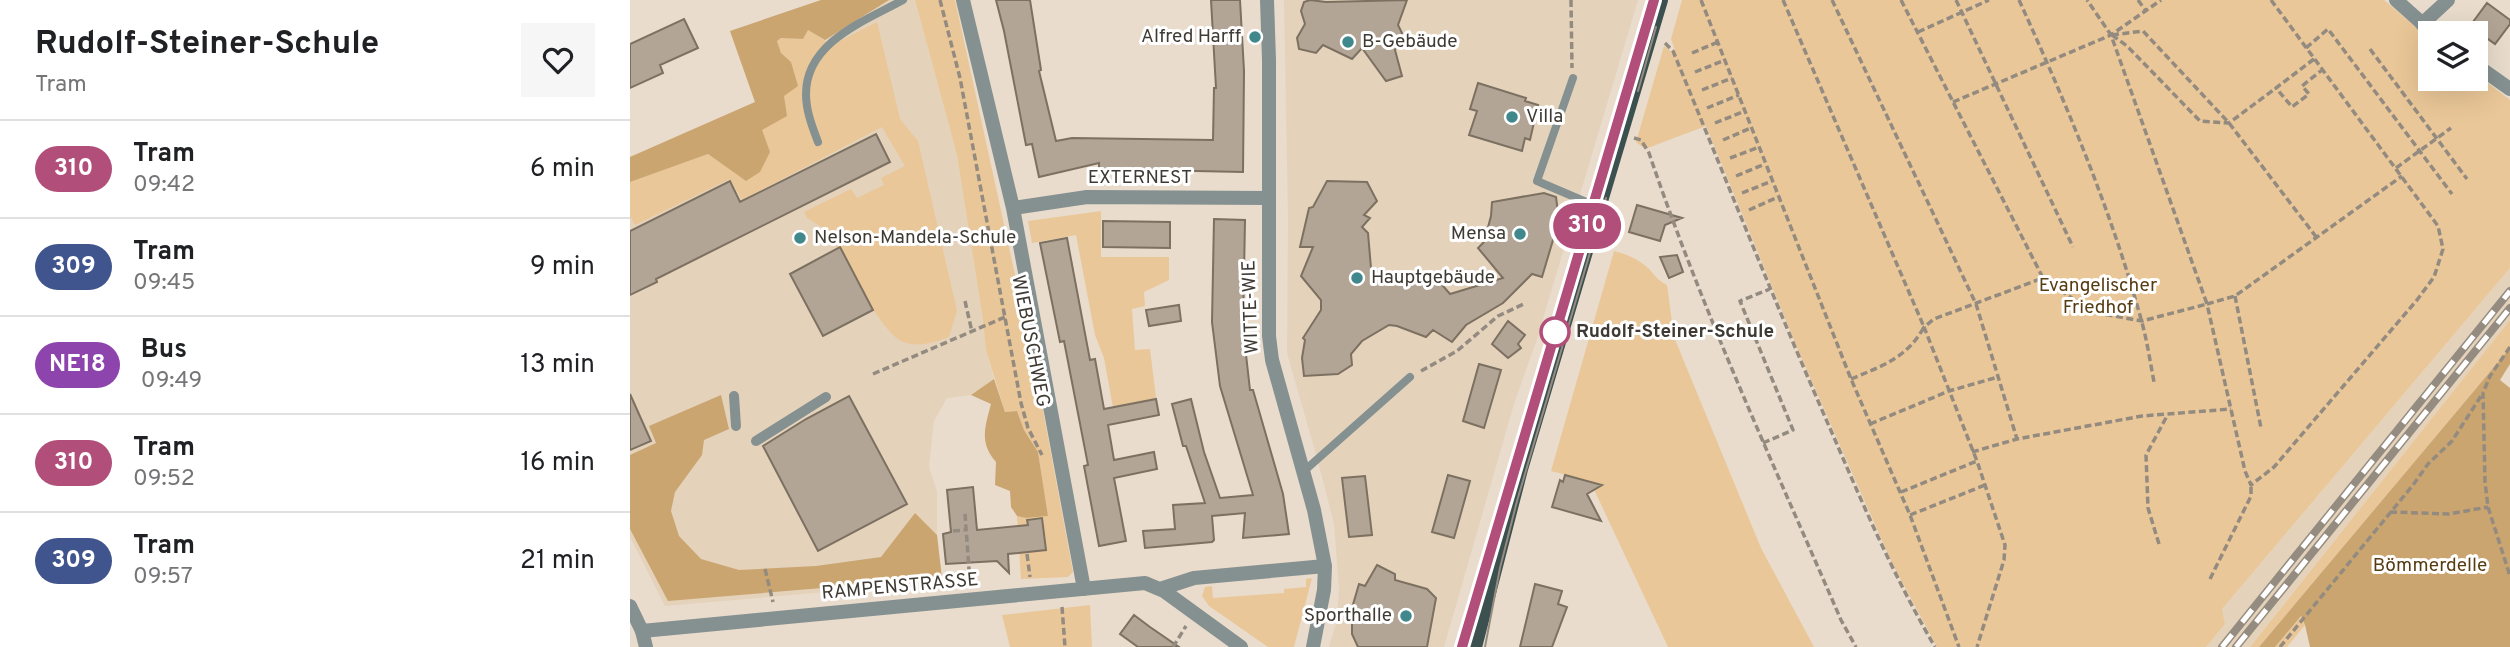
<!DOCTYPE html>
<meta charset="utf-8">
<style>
body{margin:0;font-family:Overpass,sans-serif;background:#f6f6f6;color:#202124;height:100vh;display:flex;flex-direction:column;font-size:26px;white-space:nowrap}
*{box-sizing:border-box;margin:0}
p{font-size:23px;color:#757577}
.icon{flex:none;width:38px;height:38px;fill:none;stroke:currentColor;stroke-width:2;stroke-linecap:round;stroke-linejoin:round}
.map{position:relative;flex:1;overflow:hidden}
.sheet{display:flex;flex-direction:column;background:#fff;width:630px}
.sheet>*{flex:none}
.badge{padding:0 14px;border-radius:23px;font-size:24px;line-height:46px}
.buttons{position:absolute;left:1788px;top:21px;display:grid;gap:14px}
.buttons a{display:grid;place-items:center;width:70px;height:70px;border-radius:0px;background:#fff;box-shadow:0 7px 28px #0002;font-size:35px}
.map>.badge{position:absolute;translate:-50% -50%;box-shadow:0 0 0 4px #fff}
.round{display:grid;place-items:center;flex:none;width:74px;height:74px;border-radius:0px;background:#f6f6f6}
.headline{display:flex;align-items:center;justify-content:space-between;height:119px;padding:0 35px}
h1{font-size:33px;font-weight:700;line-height:52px}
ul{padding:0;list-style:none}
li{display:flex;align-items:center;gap:21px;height:98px;padding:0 35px;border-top:2px solid #e0e0e0}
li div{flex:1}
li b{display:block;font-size:26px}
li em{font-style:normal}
li .badge{min-width:77px;font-weight:700;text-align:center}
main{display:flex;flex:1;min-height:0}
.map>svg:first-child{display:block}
.built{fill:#e4d2bb}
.green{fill:#eac798}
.forest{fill:#cba570}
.building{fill:#b2a595;stroke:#7c7061;stroke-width:2}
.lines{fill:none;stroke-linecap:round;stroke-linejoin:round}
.path{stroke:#948b80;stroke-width:3.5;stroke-dasharray:7 3.5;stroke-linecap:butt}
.service{stroke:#859090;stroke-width:8}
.pedestrian{stroke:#859090;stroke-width:10}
.minor{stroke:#859090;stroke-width:14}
.tertiary{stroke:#859090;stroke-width:14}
.primary{stroke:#3d5050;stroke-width:18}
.tram{stroke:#958c81;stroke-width:2}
.rail-casing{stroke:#958c81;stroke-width:8}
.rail{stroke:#fff;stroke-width:5;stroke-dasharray:16;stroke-linecap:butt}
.line-casing{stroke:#fff;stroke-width:16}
.line{stroke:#b14e7a;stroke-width:10}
.poi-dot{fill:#40888b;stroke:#fff;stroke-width:2.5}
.stop-dot{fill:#fff;stroke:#b14e7a;stroke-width:3.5}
.labels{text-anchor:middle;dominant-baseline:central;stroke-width:6;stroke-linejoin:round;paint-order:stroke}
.poi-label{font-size:19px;fill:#3f3a33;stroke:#fff;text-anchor:start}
.street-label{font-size:19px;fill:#3f3a33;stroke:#fff}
.park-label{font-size:19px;fill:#573c12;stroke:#fff}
.stop-label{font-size:19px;font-weight:bold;fill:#3f3a33;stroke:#fff;text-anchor:start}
</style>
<main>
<section class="sheet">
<div class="headline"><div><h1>Rudolf-Steiner-Schule</h1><p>Tram</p></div><a class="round"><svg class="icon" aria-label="heart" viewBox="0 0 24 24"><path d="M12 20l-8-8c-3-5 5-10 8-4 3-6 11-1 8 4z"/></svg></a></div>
<ul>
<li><span class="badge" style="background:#b14e7a;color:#fff">310</span><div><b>Tram</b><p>09:42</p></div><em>6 min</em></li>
<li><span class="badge" style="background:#40558e;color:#fff">309</span><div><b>Tram</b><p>09:45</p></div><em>9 min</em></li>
<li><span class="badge" style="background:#8e44ad;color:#fff">NE18</span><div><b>Bus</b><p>09:49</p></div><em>13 min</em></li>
<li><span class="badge" style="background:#b14e7a;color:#fff">310</span><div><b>Tram</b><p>09:52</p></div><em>16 min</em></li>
<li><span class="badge" style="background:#40558e;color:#fff">309</span><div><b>Tram</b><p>09:57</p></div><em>21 min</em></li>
</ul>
</section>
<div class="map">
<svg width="1880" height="647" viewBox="0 0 1880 647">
<rect width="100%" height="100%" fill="#e9dccc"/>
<path class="built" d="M191,0h94l42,155 26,165 3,30 8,29 -23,16 -24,3 -13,23 -5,46 8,24v44l5,47 -277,24 -35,-69v-380l125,-55 -25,-71z
M654,0h354l-101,339 -23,65 -70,243h-115l8,-27 2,-32 -5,-64 -17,-66 -30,-105 1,-135z
M1880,268v52l-250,314 -10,13h-44l19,-23 -3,-15z"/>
<path class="green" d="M285,0h40l78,357 40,215 -5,5 -47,2 -4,-63 9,2 22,-2 -10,-64 -14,-22 -7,-19 -12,1 -19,-62 -3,-30 -26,-165z
M1052,0h702l47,40v39h45v-5l34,26v168l-288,341 3,15 -19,23h-269l-45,-84 -91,-206 -95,-231 -61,23 -9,-7 28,-96 8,6 3,-2 -4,-11z
M247,22l23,97 18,22 39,170 -8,26c-14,5 -28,10 -43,6 -25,-7 -53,-72 -65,-95l-4,1 -12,-20 -18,-11 -3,-6 47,-23 6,9 27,-13 -3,-7 24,-12 -23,-39 -140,73 -12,-21 -95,46 -5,-9v-34l78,-28 38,27 16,-51 22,-34 7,-34 -10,-9 -4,-12 4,-3 22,1 5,-9 24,15z
M471,211v46h68v23l-25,12 1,14 -13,3 3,41 15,-1 6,49 -32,7 3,17 -11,2 -12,-66 -9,-23 -19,-100 -44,8 -4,-22z
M984,251c13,3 26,9 36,19 6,7 9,11 17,15l5,37 -3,3 92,223 53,99h-146l-78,-166 -39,-10z
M1880,320v28l-251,299h-9z
M682,578l-18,69h-26l-59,-41 -7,-10 3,-9 7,-1 1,12 71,-5v-4l22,-2v-8z
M460,605l2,42h-82l-8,-32z
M1671,616l4,9 -18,22h-12z"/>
<path class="forest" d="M191,0h68l-64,40 -17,-10 -5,9 -22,-1 -4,3 4,12 10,9 7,24 -14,10 3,20 -25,14 8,22 -10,20 -14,9 -38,-27 -78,28v-25l125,-55 -25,-71z
M1880,348v16l-10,16 10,8v259h-200l-5,-22 -4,-9 -26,31h-16z
M364,379l11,33 12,-1 7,19 14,22 10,64 -22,2 -9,-2 -6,-9 -1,-16 -15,-6 1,-23c-17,-19 -11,-35 -5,-58l-20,-9z
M91,395l8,34 -25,11 -2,15 -27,37 -4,19 8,25 22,23 38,11 77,-4 65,-9 34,-44 22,22 5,43 -274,23 -38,-72v-74l26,-12 -7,-17z"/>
<path class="building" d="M366,0h34l11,70 -2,1 17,70 16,-3 141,2 1,-52h2l-5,-88h29l4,71 -1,101 -144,-3v-6l-60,14 -7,-33 -6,1 -22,-114z
M680,0l16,2 81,-2 -9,25 4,8 -7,17 7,26 -16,5 -24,-33 -10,11 -29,-14 -7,8 -17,-4 -2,-11 8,-14 -4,-13 3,-9z
M1857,3l23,17v4l-15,20 -25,-18z
M54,19l14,29 -38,17 3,8 -33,15v-44z
M848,83l48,15 -1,3 13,4 -8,35 -5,-2 -3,13 -53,-16 8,-24 -7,-2z
M246,134l14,28 -234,117 1,3 -27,13v-64l100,-50 10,21z
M697,181l40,1 10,19 -13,14 6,3 -8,9 6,6 3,35 19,12 3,-5 28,4h16l13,15 53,-16 -25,-30 6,-6 7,-26 1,-14 52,-9 12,4 3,23 -17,57 -10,-3 -29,29 -37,22 -14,17 -19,-12 -7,7 -29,-11 -8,-1 -27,16 -11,13 1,11 -14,9 -34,2 -2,-18 3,-18 -2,-2 18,-28v-10l-20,-24 12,-29h-13l9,-39 4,-1z
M1007,205l45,13 -17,7 -5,16 -31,-9z
M584,219l31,1 -2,108 7,62h3l30,104 6,40 -46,4 2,-25 -33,3 2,24 -2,2 -67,6 -2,-17 32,-2 -2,-24 32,-2 -19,-57h-3l-11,-42 19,-5 13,53 16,46 33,-3 -33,-109 -8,-64z
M473,221l67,1v26l-67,-1z
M437,238l23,122 5,-1 9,50 52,-10 3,16 -51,10 6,35 40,-8 3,17 -43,9 12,63 -27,5 -15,-80 4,-1 -24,-124 -4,1 -20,-99z
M210,247l33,63 -50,26 -33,-62z
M1047,255l6,17 -14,6 -9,-21z
M549,305l2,16 -32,5 -3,-16z
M878,321l17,14 -7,9 3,4 -13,10 -16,-14z
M849,364l22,6 -17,58 -21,-7z
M0,394l21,47 -21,9z
M219,396l58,108 -89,47 -55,-105 43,-27z
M818,475l22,6 -16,57 -22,-6z
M935,475l37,10 -15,9 14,27 -49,-14 8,-27 3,2z
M735,476l7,59 -23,2 -7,-59z
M343,487l4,43 51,-5 -1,-5 15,-2 4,32 -38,4 1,19 -12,-12 -51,3 -3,-30 8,-2 -4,-42z
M747,565l18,9v6l32,9 9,9 -9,49h-69l-6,-13v-26l7,-24 6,2z
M905,584l27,7 -4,13 9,3 -15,40h-32z
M504,615l16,12 29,20h-41l-18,-13z"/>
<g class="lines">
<path class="path" d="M310,0l20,78 61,325 7,25 14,27
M941,0l1,68
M1071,0l150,379 59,136 49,132
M1153,0l141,327c-17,31 -42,39 -73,52
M1202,0l144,304 41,135
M1271,0l142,278 -109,41 -10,8 53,134 28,84 -1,15 -27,87
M1326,0l117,247
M1389,0c47,103 92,210 122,319 6,21 9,42 13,63
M1508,0l8,11
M1641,0l167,226 5,23 -9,28 -17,23 -143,167 -23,18 -6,-14 -38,-167 28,-8 167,-120
M1288,32l71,-32
M1482,35l31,-4 86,92 88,115
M1482,35l15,11 73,75 29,2 47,-35
M1035,43l8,8c54,131 106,262 163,391 30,70 61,140 99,205
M1676,48l22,-19 124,165
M1740,49l97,130
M1062,53l26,-11
M1684,59l-38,29 16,19 17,-13 -7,-8 20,-16
M1065,72l30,-12
M1072,90l30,-12
M1323,102l158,-67 50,-35
M1077,108l32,-13
M1085,123l30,-12
M1004,138l7,2 8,13c54,160 125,312 192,467l15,27
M1093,140l28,-12
M1100,158l29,-11
M1766,168l55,-40
M1106,176l29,-12
M1112,193l30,-12
M1119,210l29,-13
M1413,278l49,34 50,9 65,-17 -96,-269 -24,-35
M1605,296l26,132
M335,301l7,31
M1880,347l-20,29 -7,17 2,89 3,25 22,69
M791,371l36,-20 41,-35 28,-13
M243,374l132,-57
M1240,424l79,-33 49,-14
M1133,443l30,-13 -53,-129 30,-12
M1342,452l45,-13 125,-23 89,-7
M1271,492l76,-31
M1760,512l59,2 39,-7
M335,514l5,69
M1280,515l75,-30
M323,531l12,-1
M1529,544l-11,-36 -2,-53 21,-39
M397,554l3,23
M135,569l8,33
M1580,579l41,-83v-11
M432,607l3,40
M543,647l13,-21
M1650,647l133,-162 15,-21 24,-23 31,-48"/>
<path class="service" d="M943,78l-36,103 61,26
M188,142c-6,-16 -12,-31 -12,-48 0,-52 59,-73 97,-94
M674,471l106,-94"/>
<path class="pedestrian" d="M104,396l2,30
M126,441l70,-44"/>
<path class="minor" d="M333,0l50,208 71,381
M637,0l2,60v276l3,24 42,150 11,56 -1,24 -11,57
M1766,0l37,33
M1792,24l26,-24
M1846,65l34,24
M383,208l74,-11 181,1
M530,589l34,-11 131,-12
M12,631l503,-48 19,8 77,56"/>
<path class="tertiary" d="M0,606l12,25 4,16"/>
<path class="primary" d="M843,647l46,-178 140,-469"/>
<path class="tram" d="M1008,91l18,-64
M832,647l192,-647
M855,647l15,-79 17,-67 89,-303"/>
<defs>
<path id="rail" d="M1592,647l288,-356
M1606,647l274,-339"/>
</defs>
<use href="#rail" class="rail-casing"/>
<use href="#rail" class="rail"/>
</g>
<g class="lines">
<defs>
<path id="line" d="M832,647l192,-647"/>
</defs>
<use href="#line" class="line-casing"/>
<use href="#line" class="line"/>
</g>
<g class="poi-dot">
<circle cx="625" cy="37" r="7"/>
<circle cx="718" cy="42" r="7"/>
<circle cx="882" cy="117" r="7"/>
<circle cx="890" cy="234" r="7"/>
<circle cx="170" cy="238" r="7"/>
<circle cx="727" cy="278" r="7"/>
<circle cx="776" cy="616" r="7"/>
</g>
<circle class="stop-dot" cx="925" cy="332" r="14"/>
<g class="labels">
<g class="poi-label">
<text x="611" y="37" text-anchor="end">Alfred Harff</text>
<text x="732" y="42">B-Gebäude</text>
<text x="896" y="117">Villa</text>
<text x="876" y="234" text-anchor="end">Mensa</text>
<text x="184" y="238">Nelson-Mandela-Schule</text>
<text x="741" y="278">Hauptgebäude</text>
<text x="762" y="616" text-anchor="end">Sporthalle</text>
</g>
<g class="street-label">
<text x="510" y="178">EXTERNEST</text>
<text transform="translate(621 307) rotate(-92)">WITTE-WIE</text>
<text transform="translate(400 341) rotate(79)">WIEBUSCHWEG</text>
<text transform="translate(270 587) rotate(-5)">RAMPENSTRASSE</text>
</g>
<g class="park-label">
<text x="1468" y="286">Evangelischer<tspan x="1468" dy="22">Friedhof</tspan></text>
<text x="1800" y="566">Bömmerdelle</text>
</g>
<g class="stop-label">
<text x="946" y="332">Rudolf-Steiner-Schule</text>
</g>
</g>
</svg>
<div class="buttons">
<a><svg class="icon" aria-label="layers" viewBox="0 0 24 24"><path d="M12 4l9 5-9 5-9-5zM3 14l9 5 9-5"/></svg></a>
</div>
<b class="badge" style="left:957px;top:226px;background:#b14e7a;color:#fff">310</b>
</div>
</main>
